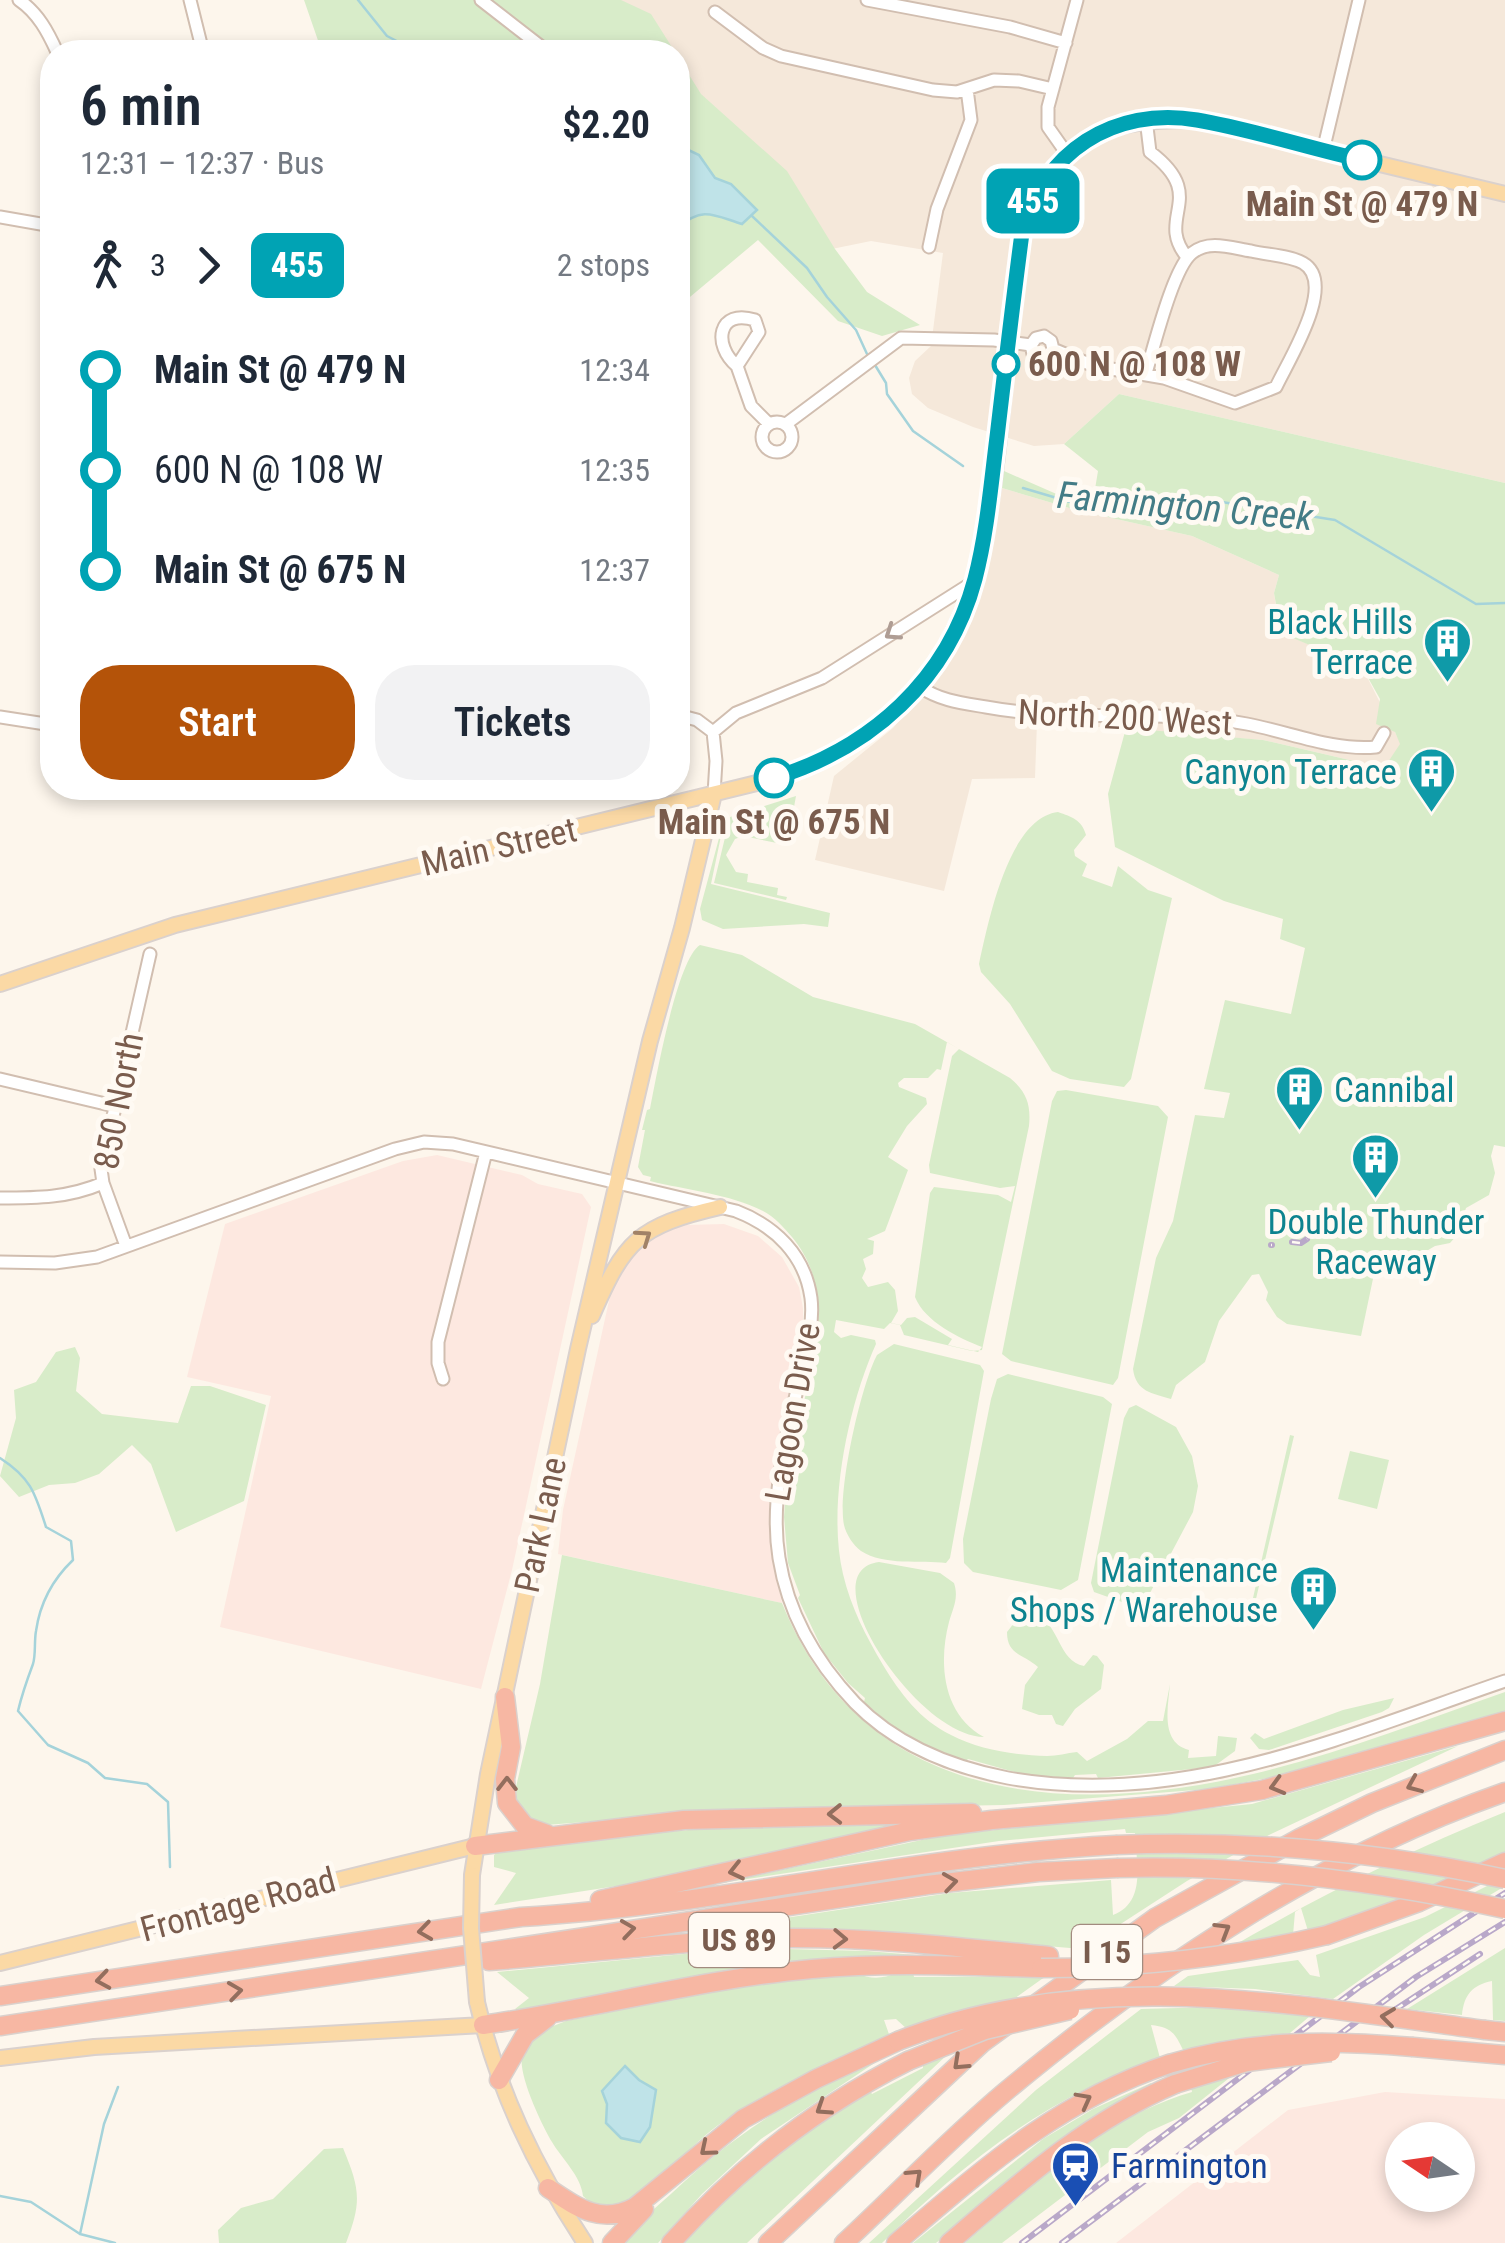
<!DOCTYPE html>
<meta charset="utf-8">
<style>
body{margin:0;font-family:"Roboto Condensed",sans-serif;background:#f2f2f3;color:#1f2937;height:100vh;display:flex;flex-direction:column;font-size:38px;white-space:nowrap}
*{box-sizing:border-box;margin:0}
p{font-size:32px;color:#747a83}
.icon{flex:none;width:55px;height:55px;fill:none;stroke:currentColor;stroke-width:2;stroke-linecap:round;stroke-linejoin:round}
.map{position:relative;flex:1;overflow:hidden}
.sheet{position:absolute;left:40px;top:40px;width:650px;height:760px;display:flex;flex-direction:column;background:#fff;border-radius:40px;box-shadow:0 5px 15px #0003}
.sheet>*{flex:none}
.badge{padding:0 20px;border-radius:15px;font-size:35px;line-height:65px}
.needle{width:65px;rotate:283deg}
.tools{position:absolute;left:1385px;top:2122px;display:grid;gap:20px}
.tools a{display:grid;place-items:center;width:90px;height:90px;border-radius:50%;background:#fff;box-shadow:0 5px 15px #0003;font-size:50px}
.map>.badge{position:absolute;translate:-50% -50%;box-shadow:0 0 0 5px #fff}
.legs{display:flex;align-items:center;gap:15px;height:110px;padding:0 40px;font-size:32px}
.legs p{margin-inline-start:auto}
.headline{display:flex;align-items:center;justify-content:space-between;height:170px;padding:0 40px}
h1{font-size:55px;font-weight:600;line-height:75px}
.cta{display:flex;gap:20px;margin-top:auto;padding:20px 40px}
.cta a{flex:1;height:115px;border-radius:40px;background:#b45309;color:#fff;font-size:40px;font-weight:600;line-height:115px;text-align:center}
.cta a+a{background:#f2f2f3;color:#1f2937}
ul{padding:0 40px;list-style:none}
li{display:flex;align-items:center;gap:35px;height:100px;font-size:38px}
li i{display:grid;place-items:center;width:15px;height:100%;margin:0 12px;background:currentColor}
li i::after{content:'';width:25px;height:25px;margin:-12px;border:8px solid;border-radius:50%;background:#fff}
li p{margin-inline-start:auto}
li:first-child i{background:linear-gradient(#0000 50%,currentColor 0)}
li:last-child i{background:linear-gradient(currentColor 50%,#0000 0)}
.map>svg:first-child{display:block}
.residential{fill:#f5e8da}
.commercial{fill:#fde8e0;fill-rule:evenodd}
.green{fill:#d8ecc9;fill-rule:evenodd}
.water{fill:#bfe3e8;stroke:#a5d3da;stroke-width:2.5}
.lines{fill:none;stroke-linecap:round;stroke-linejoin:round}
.stream{stroke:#a5d3da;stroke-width:2.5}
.minor-casing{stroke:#d1beb0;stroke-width:15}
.major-casing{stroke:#dad1cd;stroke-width:18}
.highway-casing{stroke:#dad1cd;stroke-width:21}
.minor{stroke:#fff;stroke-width:11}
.major{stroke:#fbd9a5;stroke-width:14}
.highway{stroke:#f7b7a3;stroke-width:18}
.rail-casing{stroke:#b9a8c9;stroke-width:6}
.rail{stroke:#fffaf3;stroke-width:2.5;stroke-dasharray:8;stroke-linecap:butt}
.major-bridge-casing{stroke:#dad1cd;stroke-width:18;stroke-linecap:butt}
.highway-bridge-casing{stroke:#dad1cd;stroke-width:21;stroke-linecap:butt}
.major-bridge{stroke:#fbd9a5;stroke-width:14}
.highway-bridge{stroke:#f7b7a3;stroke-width:18}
.oneway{stroke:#af9d94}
.oneway2{stroke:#a18267}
.oneway3{stroke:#936e5e}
.line-1-casing{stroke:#fff;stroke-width:22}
.line-1{stroke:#00a3b4;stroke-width:15}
.stop-1-dot{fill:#fff;stroke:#00a3b4;stroke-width:5}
.labels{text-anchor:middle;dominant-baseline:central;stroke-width:10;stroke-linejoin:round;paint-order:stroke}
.shield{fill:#fffaf3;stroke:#a28b7f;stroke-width:2.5}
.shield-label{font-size:32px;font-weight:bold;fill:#7a5c4d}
.stop-label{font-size:35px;font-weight:bold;fill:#7a5c4d;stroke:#fffaf3}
.culture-label{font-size:35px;fill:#0d838f;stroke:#fffaf3;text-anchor:end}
.street-label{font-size:35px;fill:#7a5c4d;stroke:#fffaf3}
.transit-label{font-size:35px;fill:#164399;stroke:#fffaf3;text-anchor:start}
.water-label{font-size:38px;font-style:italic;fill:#437c86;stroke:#fffaf3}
</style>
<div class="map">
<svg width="1505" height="2243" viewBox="0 0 1505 2243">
<rect width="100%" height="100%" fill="#fdf6ec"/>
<path class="residential" d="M586,0h919v483l-386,-89 -55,50 -30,2 -61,-19 -45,-19 -16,-14 -3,-16 6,-17 16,-15 12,-93 -72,-12 -49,10 -144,-165v-34h-36z
M1002,488l74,22 116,26 87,39 -5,18 6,39 82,35 39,77 -17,24 -121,-28 -226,-18 -2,56 -63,1 -28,112 -129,-31 19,-84 59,-48 38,-45 28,-45 25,-55z"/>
<path class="commercial" d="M437,1155l85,20 16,9 44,10 9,13 -79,363 -31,119 -261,-62 51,-231 -84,-19 38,-153 178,-63z
M724,1224l34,12 24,21 17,30 4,21v21l-34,165 2,59 11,50 -224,-49 5,-44 49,-223 19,-32 31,-23 24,-7z
M1385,2092l120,7v144h-389l172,-133zM1458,2140v55h-56v-55z"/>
<path class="green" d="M304,0h317l30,14 24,38h-353z
M678,57l23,37 86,77 48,78 32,43 53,33 -38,11 -44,-15 -80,-81 -80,67z
M1119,394l386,89v664l-11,-2 -3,11 4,17 -6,22 -23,13 -8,26 -8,9 -15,3 -24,14 -23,4 -14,10 -13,62 -74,-12 -10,-7 -11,-17 2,-8 -9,-18 -7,1 -33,46 -14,41 -29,23 -5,14c-19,-6 -35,-7 -38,-30l23,-111 17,-37 22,-106 29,3 6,-25 -26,-4 21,-89 66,14 14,-66 -25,-9 3,-20 -59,-18 -109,-54 -7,-53 18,-66 137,12 121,28 16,-24 -5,-12 -19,-8 4,-25 -18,-32 -81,-34 -7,-40 5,-18 -87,-39 -116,-26 -74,-22 2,-17 73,32 16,-2 5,-30 -34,-27z
M796,796l-2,11h-5l-7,37 -39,-8 -8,3 -9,16 10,17 12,2 -1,8 31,6 -1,7 10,2 -1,3 -72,-17 16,-66z
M726,812l-15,72 119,29 -2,14 -24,-3 -81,5 -21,-9 -2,-11z
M1058,812c14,5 24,8 28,23l-12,15 1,6 12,8 -5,12 30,11 6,-21 30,24 24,8 -41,181 -7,8 -54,-8 -18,-8 -42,-67 -29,-32 -2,-8c9,-40 29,-146 79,-152z
M700,945l42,10 71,42 102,27 95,54c17,14 21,27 19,48l-47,224 -10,1 -68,-16 -4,-10 -10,-2 -6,6 -48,-9 -2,12 7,6 10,-3 24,5 1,4c-28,62 -49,163 -33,230 8,34 23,62 40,91 17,28 37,55 68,70 29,15 64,20 96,21 10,0 20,-3 30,-4l10,9 40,-22 21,-18h15l7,-37c-2,23 -10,59 19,66l-1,8 28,-2 2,-20 19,2 -2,13 -22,16 -115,11 -2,-4 -21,1 -2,3 -48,-3 -57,-16 -2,2c-39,-11 -72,-31 -102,-59l1,-4 -17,-15 -24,-30 -26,-55 2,-3 -12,-32 -4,-46 3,-41 11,-35 -3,-3c15,-67 46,-142 -3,-201 -9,-10 -17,-20 -29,-26 -33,-17 -77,-21 -113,-30l1,-4 -8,-2 -5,-8 7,-37h-3l5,-20 3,-1c6,-30 27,-150 50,-164zM947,1042l12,7 -7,7 -23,109 1,8 70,15 15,-2 -4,16 -13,-7 -64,-8 -4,6 -15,104c10,25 44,41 67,50l-4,5 -30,-7 4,-6 -37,-22 -8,1 -6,7 -10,-2 7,-12 -3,-21 -7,-8 -20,5 -6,-9 4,-9 -3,-10 10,-5 1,-13 -7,-2 18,-8 23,-61 -20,-13 19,-31 20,-22 -1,-6 -27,-11 -1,-4 6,-5h24l9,-9 4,1z
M1066,1090l92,16 10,11 -50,261 -5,7 -102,-24 -9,-7 50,-253 5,-10z
M894,1344l86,21 4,6 -34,187 -4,5c-25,-3 -62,3 -85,-12 -8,-6 -15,-17 -17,-26 -7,-33 17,-140 33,-170z
M75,1347l5,11 -4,33 26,23 76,9 13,-37h19l56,19 -22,96 -68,31 -25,-68 -19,-19 -33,29 -24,9 -26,2 -30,12 -19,-21 16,-58 -2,-28 22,-8 20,-30z
M1008,1374l95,23 9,7 -34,176 -17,10 -88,-18 -9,-9 -1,-24 28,-140 6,-20z
M1136,1405l40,22 16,29 6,30 -5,26 -43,81 -28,9 -28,-10 -3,-9 33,-165 5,-10z
M1290,1435l4,1 -42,180 -4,4z
M1350,1451l39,9 -12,49 -39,-10z
M562,1555l220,48c81,201 284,215 471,171 85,-20 169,-53 252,-82v19l-220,64 -77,14 -204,16 -266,5 -192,15 -15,-5 -14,-15 -1,-18 24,-103z
M879,1562l61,11 14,10c5,15 -1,25 -5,39 -11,42 -6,93 35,115 -67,0 -177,-166 -105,-175z
M1036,1614c24,11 22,47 48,52l9,-11 4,1 7,9 -3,24 -26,20 -12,17 -7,-2 -4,-9h-13l-17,-6 3,-24 13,-18c-15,-13 -31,-12 -31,-35l11,-14z
M1394,1698l-5,10 -7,4 -113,38 -10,-1 -9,-11 5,-5 9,6 79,-29z
M1458,1746l-189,89 -82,46 -105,68 -205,-17 -101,-2 -96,4 270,-41 161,-13 2,35c34,-13 23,-53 22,-82h-9l-1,-4 -126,12 -278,42 224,-48 307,-31z
M1505,1812v40c-65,29 -128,61 -197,79l-7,-23 -6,4 -2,23 -60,11c91,-52 175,-95 272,-134z
M908,1820l1,4 -260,57 -155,24 22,-32 -22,-6v-12l4,-3 130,-17 97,-8z
M1505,1877v9l-81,49 -91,64 -78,-10 -81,-3 14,-10 110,-16 12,15 10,2 -4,-22 109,-38z
M1505,1948v73l-12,-1 -1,-39c-20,4 -28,14 -30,34l-55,-6z
M785,1949l82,2 109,9c-89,1 -178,-1 -266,13 -63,10 -124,29 -187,38l-8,-2 14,-11 -32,-26 208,-20z
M896,1973h17l1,4 132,-1 -32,23 -106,31 -12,-11 -12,1 6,17c-59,25 -121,51 -173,89 -33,25 -60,60 -94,83l-30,-4 -10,-9c-2,-20 -21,-37 -31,-54 -10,-17 -37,-72 -29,-90 7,-18 27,-25 43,-31l180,-36 112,-11c12,5 26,5 38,-1z
M1215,2007l95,9 -20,17 -107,17c-8,-17 -12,-23 -32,-25l9,33c-108,36 -198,105 -278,185h-13l167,-153 105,-81z
M948,2054l-201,189h-63c55,-62 115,-110 186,-152l2,3 51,-26v-4z
M879,2060l-118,79 -59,55 -44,49h-35c13,-19 32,-35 49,-50 62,-59 128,-101 207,-133z
M1233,2075l-54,43 -31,14 -146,111h-37c67,-58 140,-126 227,-151l-1,-5z
M1151,2083l2,5c-82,35 -148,99 -217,155h-23l130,-104 50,-30z
M343,2148c17,41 19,54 3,95h-127l-1,-13 23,-22 32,-9 51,-50z"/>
<path class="water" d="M678,145l21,10 16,23 16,6 26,26 -15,14c-29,-9 -38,-18 -64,3z
M625,2066l14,14 17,10 -6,37 -10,15 -19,-4 -15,-15 1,-19 -5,-13z"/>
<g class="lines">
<path class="stream" d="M358,0l29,36 31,16
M752,216l55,52 20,29 29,33 11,24
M875,365l11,18 1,11 26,37 50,35
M1023,488l54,16 126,-5 132,21 141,84 29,-1
M0,1458c31,20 35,35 46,69l25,14 2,19c-21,20 -33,43 -37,71 -2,11 0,23 -3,33 -6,16 -11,30 -15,47l30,34 40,18 17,15 42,6 21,18 2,65
M0,2196l31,6 49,32 35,9
M80,2234l24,-110 14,-37"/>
<defs>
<path id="minor" d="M19,0c19,13 29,32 38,52
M190,0l13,52
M481,0l67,52
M867,0l143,27 56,16
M715,12l48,36 18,8 152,34 24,2 37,-12 25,1 34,8
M1146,119l4,33c60,45 4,65 37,105
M1323,151l36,-151
M1067,154l-19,-27v-20l29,-107
M0,217l52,9
M929,247l8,-38 34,-89 -4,-31
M1053,349l-5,7 -8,2 -7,-4 -2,-9 5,-7 8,-2 7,5 2,8 41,17 70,12 71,25 41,-16c12,-26 62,-104 27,-124 -14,-8 -36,-8 -52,-12 -19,-3 -42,-12 -59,2 -19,15 -38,94 -46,120
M737,366c-25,-21 -19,-58 18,-46l4,12 -22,34 14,40 18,18
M762 437a15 15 0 1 1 30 0a15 15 0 1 1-30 0Z
M786,424l115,-86 93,2 37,5
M920,687c21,14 42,16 66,20 86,16 175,1 261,17 43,8 85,27 129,23l8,-14
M678,715l19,5 16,12
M0,717l52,8
M713,732l23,-19 86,-35 153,-97
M713,732l3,29 -2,33
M0,1079l114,27
M0,1198c37,0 68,0 103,-15
M126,1246l-23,-63 -2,-14 49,-215
M0,1262l55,1 42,-6 298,-108 29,-7 29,2 283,67c39,15 69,44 75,87 3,24 -4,50 -10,74 -13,60 -32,124 -22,186 9,56 37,104 76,145 41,42 96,64 153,75 173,31 336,-42 497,-97
M443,1379l-5,-16v-21l48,-190"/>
<path id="major" d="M0,984l175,-59 590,-144c239,-74 222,-267 248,-474 4,-30 6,-61 13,-91 34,-84 86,-97 170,-96l309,74
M592,1316c33,-76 46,-90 128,-109
M472,1875l16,-101 90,-425 72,-308 32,-113 32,-134
M0,1963l475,-117
M477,2002c21,89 58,165 108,241
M0,2058l94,-11 389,-22"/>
<path id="highway" d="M505,1697l6,50 -6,32 2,24 18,23 22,8
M475,1846l209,-26 288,-7
M600,1900l310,-69 82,-11 174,-15 96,-15 243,-69
M1327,1935l92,-33 86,-40
M489,1961c97,-7 194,-21 292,-23 90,-1 179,9 268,18
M0,1996l521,-79c200,-12 395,-62 595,-72
M1029,2009l126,-91 145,-80 72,-35 133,-53
M483,2025c110,-16 218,-46 329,-56 76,-7 153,-3 229,-1
M0,2026l927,-141 111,-13 79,-4
M1485,2030l20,2
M1413,2047l92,8
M499,2080l26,-45 22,-17
M548,2188c30,20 53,37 87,19l108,-88 73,-40 82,-38
M612,2243l32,-34
M671,2243c69,-77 145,-136 237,-182
M768,2243l214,-200 26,-19
M844,2243c54,-50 105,-104 161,-151 150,-125 315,-235 500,-300
M896,2243c87,-74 162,-142 273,-179
M949,2243c71,-61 139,-122 226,-159"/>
</defs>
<use href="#minor" class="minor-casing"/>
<use href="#major" class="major-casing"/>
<use href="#highway" class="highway-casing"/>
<use href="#minor" class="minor"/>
<use href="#major" class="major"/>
<use href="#highway" class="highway"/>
<defs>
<path id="rail" d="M1292,1242l9,1 6,-4
M1271,1245h1
M1396,2009l84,-55
M1022,2243l337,-256 146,-94
M1062,2243l354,-266 89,-55"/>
</defs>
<use href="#rail" class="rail-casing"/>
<use href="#rail" class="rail"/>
<defs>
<path id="major-bridge" d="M472,1875l-1,53 6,74"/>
<path id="highway-bridge" d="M1116,1845c131,-5 260,6 389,34
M1117,1868c131,-4 260,13 388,41
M1041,1968c96,0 192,-11 286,-33
M898,2041c190,-76 391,-37 587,-11
M908,2061l77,-31 85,-20
M1169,2064c82,-25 160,-24 244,-17
M1175,2084l72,-22 84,-10"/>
</defs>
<use href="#major-bridge" class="major-bridge-casing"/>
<use href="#highway-bridge" class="highway-bridge-casing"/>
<use href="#major-bridge" class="major-bridge"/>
<use href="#highway-bridge" class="highway-bridge"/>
</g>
<defs><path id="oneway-chevron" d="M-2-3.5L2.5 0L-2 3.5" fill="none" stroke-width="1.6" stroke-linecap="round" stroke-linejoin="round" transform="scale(2.5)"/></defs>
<use class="oneway" href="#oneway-chevron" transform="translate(892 633) rotate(146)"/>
<use class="oneway2" href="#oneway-chevron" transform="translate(644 1237) rotate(-35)"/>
<g class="oneway3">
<use href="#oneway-chevron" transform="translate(507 1784) rotate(-90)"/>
<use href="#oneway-chevron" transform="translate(1414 1785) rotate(157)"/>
<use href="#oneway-chevron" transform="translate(1277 1786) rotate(164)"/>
<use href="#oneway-chevron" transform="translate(835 1814) rotate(179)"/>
<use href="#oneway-chevron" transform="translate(736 1871) rotate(167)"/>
<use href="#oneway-chevron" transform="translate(950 1882) rotate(-8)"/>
<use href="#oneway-chevron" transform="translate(628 1929) rotate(-8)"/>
<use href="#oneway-chevron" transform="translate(1223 1930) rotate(-31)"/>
<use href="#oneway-chevron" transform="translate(425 1931) rotate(172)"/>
<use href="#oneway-chevron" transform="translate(840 1939) rotate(2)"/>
<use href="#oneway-chevron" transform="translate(103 1980) rotate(171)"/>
<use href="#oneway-chevron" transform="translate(235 1991) rotate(-8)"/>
<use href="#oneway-chevron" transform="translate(1388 2017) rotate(-173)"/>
<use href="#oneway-chevron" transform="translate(960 2063) rotate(137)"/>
<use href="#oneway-chevron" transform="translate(1084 2100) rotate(-28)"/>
<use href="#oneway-chevron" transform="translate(823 2108) rotate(147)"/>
<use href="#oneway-chevron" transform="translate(707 2149) rotate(140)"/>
<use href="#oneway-chevron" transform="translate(915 2176) rotate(-43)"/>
</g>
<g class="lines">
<defs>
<path id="line-1" d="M774,778c97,-30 174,-98 201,-199 12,-46 16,-95 22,-142 8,-68 16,-136 25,-204 21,-81 92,-127 175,-113 53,9 112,28 165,40"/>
</defs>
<use href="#line-1" class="line-1-casing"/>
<use href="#line-1" class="line-1"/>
</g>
<defs>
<symbol id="building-pin" viewBox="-11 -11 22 30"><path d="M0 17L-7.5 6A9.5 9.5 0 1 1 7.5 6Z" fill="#0f9aa8" stroke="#fffaf3"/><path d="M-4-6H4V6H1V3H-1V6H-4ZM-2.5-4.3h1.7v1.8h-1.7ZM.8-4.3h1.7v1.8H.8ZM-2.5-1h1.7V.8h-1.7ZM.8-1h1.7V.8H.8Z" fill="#fff"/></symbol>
<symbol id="station-pin" viewBox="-11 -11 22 30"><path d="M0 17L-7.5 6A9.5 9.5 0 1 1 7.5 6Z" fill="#1a4fb4" stroke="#fffaf3"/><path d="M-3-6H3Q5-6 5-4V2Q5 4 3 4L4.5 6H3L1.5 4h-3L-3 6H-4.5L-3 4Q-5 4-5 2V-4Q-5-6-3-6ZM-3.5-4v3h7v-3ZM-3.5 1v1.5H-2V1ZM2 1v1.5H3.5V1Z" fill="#fff"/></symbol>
</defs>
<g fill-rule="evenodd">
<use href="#building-pin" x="1420" y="614" width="55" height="75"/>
<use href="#building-pin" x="1404" y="744" width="55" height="75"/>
<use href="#building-pin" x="1272" y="1062" width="55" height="75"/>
<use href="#building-pin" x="1348" y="1130" width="55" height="75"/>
<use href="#building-pin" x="1286" y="1562" width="55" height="75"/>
<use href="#station-pin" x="1048" y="2138" width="55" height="75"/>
</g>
<g class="stop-1-dot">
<circle cx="1362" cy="160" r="18"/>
<circle cx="1006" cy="364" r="12"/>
<circle cx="774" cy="778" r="18"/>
</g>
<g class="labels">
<g class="shield">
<rect x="689" y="1913" width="100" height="54" rx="8"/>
<rect x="1072" y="1925" width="70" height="54" rx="8"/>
</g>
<g class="shield-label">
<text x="739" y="1940">US 89</text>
<text x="1107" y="1952">I 15</text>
</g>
<g class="stop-label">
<text x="1362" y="204">Main St @ 479 N</text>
<text x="1028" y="364" text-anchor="start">600 N @ 108 W</text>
<text x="774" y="822">Main St @ 675 N</text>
</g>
<g class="culture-label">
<text x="1413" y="622">Black Hills<tspan x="1413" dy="40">Terrace</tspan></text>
<text x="1397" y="772">Canyon Terrace</text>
<text x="1334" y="1090" text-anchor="start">Cannibal</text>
<text x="1376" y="1222" text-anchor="middle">Double Thunder<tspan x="1376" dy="40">Raceway</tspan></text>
<text x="1278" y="1570">Maintenance<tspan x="1278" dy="40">Shops / Warehouse</tspan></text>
</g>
<g class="street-label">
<text transform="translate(1125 718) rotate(3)">North 200 West</text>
<text transform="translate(499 847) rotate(-13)">Main Street</text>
<text transform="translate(119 1101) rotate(-79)">850 North</text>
<text transform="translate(793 1412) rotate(-80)">Lagoon Drive</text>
<text transform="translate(541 1525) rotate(-78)">Park Lane</text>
<text transform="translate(238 1905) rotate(-15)">Frontage Road</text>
</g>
<g class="transit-label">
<text x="1111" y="2166">Farmington</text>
</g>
<g class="water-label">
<text transform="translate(1185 506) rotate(5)">Farmington Creek</text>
</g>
</g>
</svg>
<div class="tools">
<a><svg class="needle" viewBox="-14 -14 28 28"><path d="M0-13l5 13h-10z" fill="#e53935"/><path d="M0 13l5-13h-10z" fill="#747a83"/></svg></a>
</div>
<b class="badge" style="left:1033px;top:201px;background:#00a3b4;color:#fff">455</b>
<section class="sheet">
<div class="headline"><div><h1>6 min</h1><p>12:31 – 12:37 · Bus</p></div><b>$2.20</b></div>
<div class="legs"><svg class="icon" aria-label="walk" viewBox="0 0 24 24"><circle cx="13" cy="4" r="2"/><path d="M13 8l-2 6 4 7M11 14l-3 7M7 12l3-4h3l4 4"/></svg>3<svg class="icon" aria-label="forward" viewBox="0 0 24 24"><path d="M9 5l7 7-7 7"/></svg><b class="badge" style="background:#00a3b4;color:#fff">455</b><p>2 stops</p></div>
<ul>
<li><i style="color:#00a3b4"></i><b>Main St @ 479 N</b><p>12:34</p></li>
<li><i style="color:#00a3b4"></i><span>600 N @ 108 W</span><p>12:35</p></li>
<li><i style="color:#00a3b4"></i><b>Main St @ 675 N</b><p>12:37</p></li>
</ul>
<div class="cta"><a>Start</a><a>Tickets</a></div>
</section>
</div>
